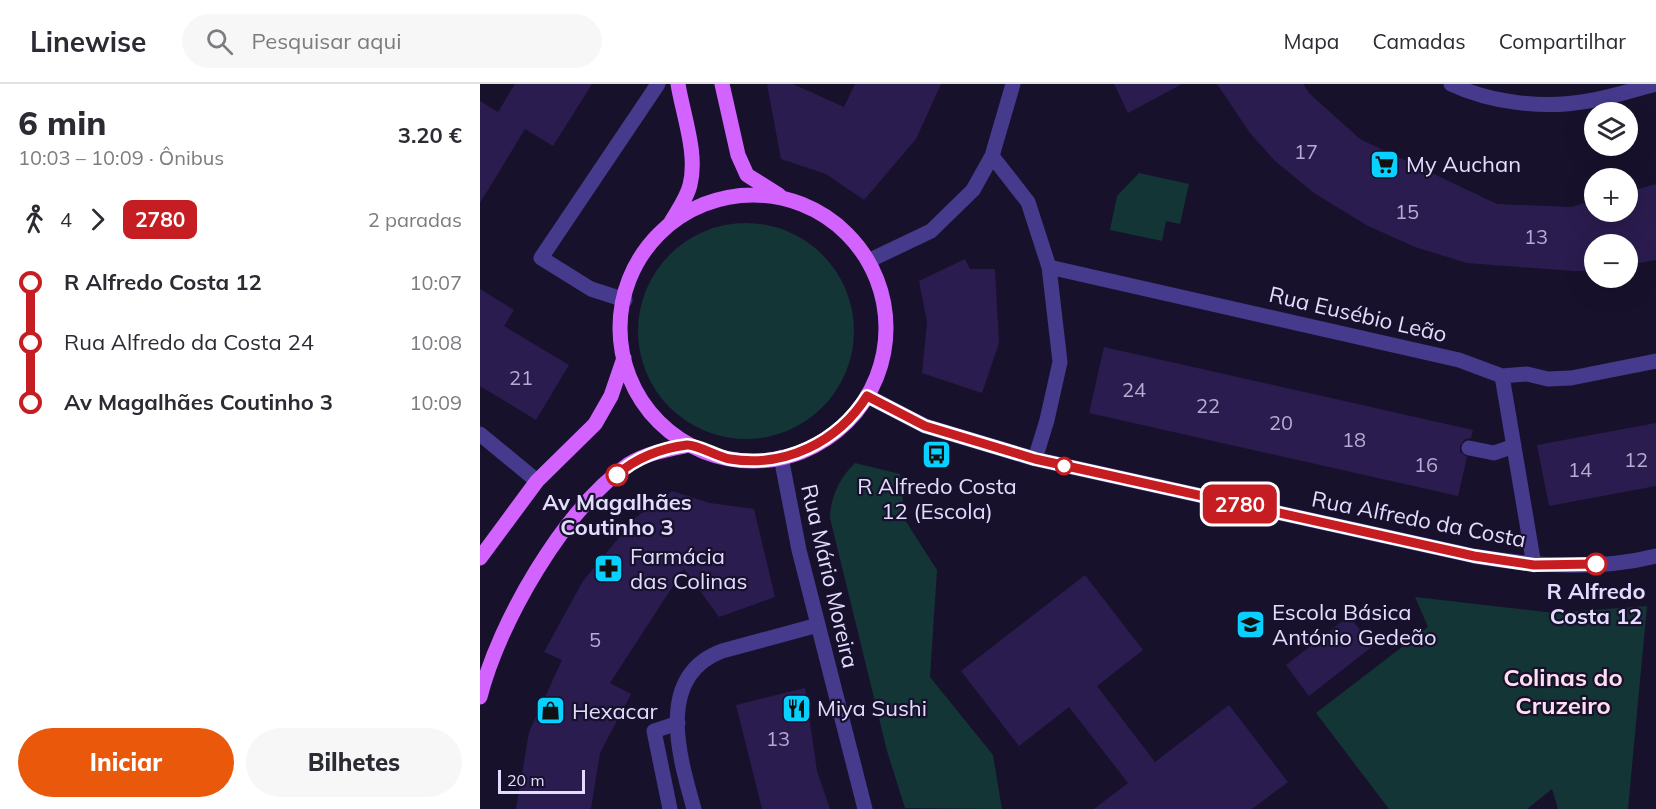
<!DOCTYPE html>
<html lang="pt">
<meta charset="utf-8">
<style>
body{margin:0;font-family:Mulish,sans-serif;background:#f7f7f7;color:#2b2b33;height:100vh;display:flex;flex-direction:column;font-size:22px;white-space:nowrap}
*{box-sizing:border-box;margin:0}
p{font-size:20px;color:#7c7c81}
.icon{flex:none;width:33px;height:33px;fill:none;stroke:currentColor;stroke-width:2;stroke-linecap:round;stroke-linejoin:round}
.map{position:relative;flex:1;overflow:hidden}
.panel{display:flex;flex-direction:column;background:#fff;width:480px}
.panel>*{flex:none}
.badge{padding:0 12px;border-radius:9px;font-size:21px;line-height:39px}
.controls{position:absolute;left:1104px;top:18px;display:grid;gap:12px}
.controls a{display:grid;place-items:center;width:54px;height:54px;border-radius:50%;background:#fff;box-shadow:0 6px 24px #0002;font-size:30px}
.scale{position:absolute;left:18px;bottom:15px;width:87px;box-sizing:border-box;padding-left:6px;border:3px solid #e3dcff;border-top:0;font-size:16px;line-height:21px;white-space:nowrap;color:#e3dcff;-webkit-text-stroke:4px #18112c;paint-order:stroke}
.map>.badge{position:absolute;translate:-50% -50%;box-shadow:0 0 0 3px #fff}
.legs{display:flex;align-items:center;gap:9px;height:66px;padding:0 18px;font-size:20px}
.legs p{margin-inline-start:auto}
.head{display:flex;align-items:center;justify-content:space-between;height:102px;padding:0 18px}
h1{font-size:33px;font-weight:800;line-height:45px}
.cta{display:flex;gap:12px;margin-top:auto;padding:12px 18px}
.cta a{flex:1;height:69px;border-radius:36px;background:#ea580c;color:#fff;font-size:24px;font-weight:800;line-height:69px;text-align:center}
.cta a+a{background:#f7f7f7;color:#2b2b33}
ul{padding:0 18px;list-style:none}
li{display:flex;align-items:center;gap:21px;height:60px;font-size:22px}
li i{display:grid;place-items:center;width:9px;height:100%;margin:0 8px;background:currentColor}
li i::after{content:'';width:15px;height:15px;margin:-8px;border:4px solid;border-radius:50%;background:#fff}
li p{margin-inline-start:auto}
li:first-child i{background:linear-gradient(#0000 50%,currentColor 0)}
li:last-child i{background:linear-gradient(currentColor 50%,#0000 0)}
header{display:flex;align-items:center;gap:36px;box-sizing:border-box;height:84px;padding:0 30px;background:#fff;border-bottom:2px solid #e1e1e2}
header strong{font-size:28px}
nav{display:flex;gap:33px;margin-inline-start:auto;font-size:21px}
.search{width:420px;height:54px;background:#f7f7f7;display:flex;align-items:center;gap:15px;box-sizing:border-box;padding:0 21px;border-radius:33px;color:#7c7c81;font-size:22px}
main{display:flex;flex:1;min-height:0}
.map>svg:first-child{display:block}
.green{fill:#133536}
.building{fill:#2a1c4e}
.lines{fill:none;stroke-linecap:round;stroke-linejoin:round}
.minor{stroke:#453a8c;stroke-width:15}
.major{stroke:#d263ff;stroke-width:15}
.line-1-casing{stroke:#fff;stroke-width:14}
.line-1{stroke:#c61d23;stroke-width:9}
.stop-1-dot{fill:#fff;stroke:#c61d23;stroke-width:3}
.labels{text-anchor:middle;dominant-baseline:central;stroke-width:4.5;stroke-linejoin:round;paint-order:stroke}
.number-label{font-size:20px;fill:#b5acd3}
.poi-label{font-size:22px;fill:#e3dcff;stroke:#18112c;text-anchor:start}
.street-label{font-size:22px;fill:#e3dcff;stroke:#18112c}
.stop-label{font-size:22px;font-weight:bold;fill:#e3dcff;stroke:#18112c}
.neighbourhood-label{font-size:24px;font-weight:bold;fill:#ffdef0;stroke:#18112c}
</style>
<header>
<strong>Linewise</strong>
<div class="search"><svg class="icon" aria-label="search" viewBox="0 0 24 24"><circle cx="10" cy="10" r="6"/><path d="M15 15l6 6"/></svg>Pesquisar aqui</div>
<nav><a>Mapa</a><a>Camadas</a><a>Compartilhar</a></nav>
</header>
<main>
<section class="panel">
<div class="head"><div><h1>6 min</h1><p>10:03 – 10:09 · Ônibus</p></div><b>3.20 €</b></div>
<div class="legs"><svg class="icon" aria-label="walk" viewBox="0 0 24 24"><circle cx="13" cy="4" r="2"/><path d="M13 8l-2 6 4 7M11 14l-3 7M7 12l3-4h3l4 4"/></svg>4<svg class="icon" aria-label="forward" viewBox="0 0 24 24"><path d="M9 5l7 7-7 7"/></svg><b class="badge" style="background:#c61d23;color:#fff">2780</b><p>2 paradas</p></div>
<ul>
<li><i style="color:#c61d23"></i><b>R Alfredo Costa 12</b><p>10:07</p></li>
<li><i style="color:#c61d23"></i><span>Rua Alfredo da Costa 24</span><p>10:08</p></li>
<li><i style="color:#c61d23"></i><b>Av Magalhães Coutinho 3</b><p>10:09</p></li>
</ul>
<div class="cta"><a>Iniciar</a><a>Bilhetes</a></div>
</section>
<div class="map">
<svg width="1176" height="725" viewBox="0 0 1176 725">
<rect width="100%" height="100%" fill="#18112c"/>
<path class="green" d="M659,89l50,11 -9,40 -14,-3 -4,20 -52,-11 7,-34z
M158 247a108 108 0 1 1 216 0a108 108 0 1 1-216 0Z
M375,379l45,11 5,46 32,50 -7,107 63,78 9,54 -97,-1 -18,-57 -57,-233c0,-20 10,-41 25,-55z
M935,513l139,16 93,-7 -19,203h-70l-6,-20 -25,20h-138l-73,-96 112,-86z"/>
<path class="building" d="M35,0h77l-39,62 -28,-17 -45,74v-102l18,11z
M287,0h26l51,23 11,-23h86l-25,55 -52,61 -38,-26 -45,-15z
M634,0h68l-54,29z
M737,0h86l7,10 50,45 137,65 74,3 23,-7v12h34v-20l28,-8v76l-28,5v-21h-34v27h-20l-107,-8 -52,-16 -47,-21 -54,-33 -39,-32 -25,-28z
M485,175l5,10h25l4,74 -17,50 -60,-20 5,-51 -8,-41z
M0,205l34,21 -10,16 65,39 -33,55 -56,-34z
M624,263l369,83 -2,8 -6,1 -5,7v6l7,5 -9,39 -369,-83z
M1176,339v63l-107,20 -12,-61z
M192,407l38,12 44,6 21,88 -56,20 -35,-48 -74,114 21,11 -31,59 -9,56h-75l13,-77 33,-72 -18,-8 39,-71 52,-63z
M605,491l58,75 -46,36 58,76 74,-57 59,77 -36,27h-158l34,-26 -59,-76 -50,39 -58,-75z
M869,532l24,30 -64,50 -23,-31z
M325,604l12,83 13,38h-68l-26,-104z"/>
<g class="lines">
<path class="minor" d="M971,0c40,19 93,25 137,17 23,-4 45,-11 68,-17
M512,72l36,46 21,65 11,95 -13,58 -12,39
M388,177l63,-30 42,-41 19,-34 21,-72
M569,183l410,93 43,16 25,-2 21,5 23,-1 85,-17
M145,216l-34,-11 -50,-31 117,-174
M1022,292l32,189
M387,312l58,30 110,33 439,97c59,10 123,15 182,0
M0,350l57,47
M989,364l25,5 20,-7
M301,373l18,93 66,259
M190,725l-16,-78 24,-8
M214,725c-15,-53 -39,-133 28,-158l96,-26"/>
<path class="major" d="M242,0l16,71 9,20 32,20
M140 244a133 133 0 1 1 266 0a133 133 0 1 1-266 0Z
M191,138c7,-12 16,-24 19,-37 8,-31 -7,-70 -12,-101
M0,474l57,-77 58,-57 16,-28 13,-38
M0,613c19,-75 84,-188 149,-233 17,-11 41,-15 60,-19"/>
</g>
<g class="lines">
<defs>
<path id="line-1" d="M137,391c18,-17 45,-27 70,-30 9,-1 31,12 43,14 55,9 108,-17 137,-63l58,30 110,33 439,97 60,9 62,-1"/>
</defs>
<use href="#line-1" class="line-1-casing"/>
<use href="#line-1" class="line-1"/>
</g>
<defs>
<symbol id="supermarket-square" viewBox="-11 -11 22 22"><rect x="-9" y="-9" width="18" height="18" rx="4" fill="#08d0ff" stroke="#18112c"/><path d="M-6-5.5h2.5l.6 2H6L4.5 2H-2.5L-4.4-4H-6ZM-1.5 3.2a1.3 1.3 0 1 0 .1 0ZM3 3.2a1.3 1.3 0 1 0 .1 0Z" fill="#111"/></symbol>
<symbol id="bus-square" viewBox="-11 -11 22 22"><rect x="-9" y="-9" width="18" height="18" rx="4" fill="#08d0ff" stroke="#18112c"/><path d="M-5-6H5V4H4V6H2V4H-2V6H-4V4H-5ZM-3.5-4V0h7V-4ZM-3.5 1.2v1.5H-2V1.2ZM2 1.2v1.5H3.5V1.2Z" fill="#111"/></symbol>
<symbol id="pharmacy-square" viewBox="-11 -11 22 22"><rect x="-9" y="-9" width="18" height="18" rx="4" fill="#08d0ff" stroke="#18112c"/><path d="M-2-6h4v4h4v4h-4v4h-4v-4h-4v-4h4Z" fill="#111"/></symbol>
<symbol id="school-square" viewBox="-11 -11 22 22"><rect x="-9" y="-9" width="18" height="18" rx="4" fill="#08d0ff" stroke="#18112c"/><path d="M0-5L7-2L0 1L-7-2ZM-4 1L0 2.5L4 1V4Q0 6-4 4Z" fill="#111"/></symbol>
<symbol id="restaurant-square" viewBox="-11 -11 22 22"><rect x="-9" y="-9" width="18" height="18" rx="4" fill="#08d0ff" stroke="#18112c"/><path d="M-5-6h1v4h1v-4h1v4h1v-4h1v5L-1.5 .5V6h-2V.5L-5-1ZM5-6V6H3V1.5H1.5Q1.5-4 5-6Z" fill="#111"/></symbol>
<symbol id="shop-square" viewBox="-11 -11 22 22"><rect x="-9" y="-9" width="18" height="18" rx="4" fill="#08d0ff" stroke="#18112c"/><path d="M-5-2.5h2.3a2.7 3.5 0 0 1 5.4 0H5L5.5 6h-11ZM-1.5-2.5h3a1.5 2.3 0 0 0-3 0Z" fill="#111"/></symbol>
</defs>
<g fill-rule="evenodd">
<use href="#supermarket-square" x="888" y="64" width="33" height="33"/>
<use href="#bus-square" x="440" y="354" width="33" height="33"/>
<use href="#pharmacy-square" x="112" y="468" width="33" height="33"/>
<use href="#school-square" x="754" y="524" width="33" height="33"/>
<use href="#restaurant-square" x="300" y="608" width="33" height="33"/>
<use href="#shop-square" x="54" y="610" width="33" height="33"/>
</g>
<g class="stop-1-dot">
<circle cx="584" cy="382" r="8"/>
<circle cx="137" cy="391" r="10"/>
<circle cx="1116" cy="480" r="10"/>
</g>
<g class="labels">
<g class="number-label">
<text x="826" y="67">17</text>
<text x="927" y="127">15</text>
<text x="1056" y="152">13</text>
<text x="41" y="293">21</text>
<text x="654" y="305">24</text>
<text x="728" y="321">22</text>
<text x="801" y="338">20</text>
<text x="874" y="355">18</text>
<text x="1156" y="375">12</text>
<text x="946" y="380">16</text>
<text x="1100" y="385">14</text>
<text x="115" y="555">5</text>
<text x="298" y="654">13</text>
</g>
<g class="poi-label">
<text x="926" y="80">My Auchan</text>
<text x="457" y="402" text-anchor="middle">R Alfredo Costa<tspan x="457" dy="25">12 (Escola)</tspan></text>
<text x="150" y="472">Farmácia<tspan x="150" dy="25">das Colinas</tspan></text>
<text x="792" y="528">Escola Básica<tspan x="792" dy="25">António Gedeão</tspan></text>
<text x="337" y="624">Miya Sushi</text>
<text x="92" y="627">Hexacar</text>
</g>
<g class="street-label">
<text transform="translate(878 230) rotate(13)">Rua Eusébio Leão</text>
<text transform="translate(939 435) rotate(11)">Rua Alfredo da Costa</text>
<text transform="translate(350 492) rotate(77)">Rua Mário Moreira</text>
</g>
<g class="stop-label">
<text x="137" y="418">Av Magalhães<tspan x="137" dy="25">Coutinho 3</tspan></text>
<text x="1116" y="507">R Alfredo<tspan x="1116" dy="25">Costa 12</tspan></text>
</g>
<g class="neighbourhood-label">
<text x="1083" y="593">Colinas do<tspan x="1083" dy="28">Cruzeiro</tspan></text>
</g>
</g>
</svg>
<div class="controls">
<a><svg class="icon" aria-label="layers" viewBox="0 0 24 24"><path d="M12 4l9 5-9 5-9-5zM3 14l9 5 9-5"/></svg></a>
<a>+</a>
<a>−</a>
</div>
<div class="scale">20 m</div>
<b class="badge" style="left:760px;top:420px;background:#c61d23;color:#fff">2780</b>
</div>
</main>
